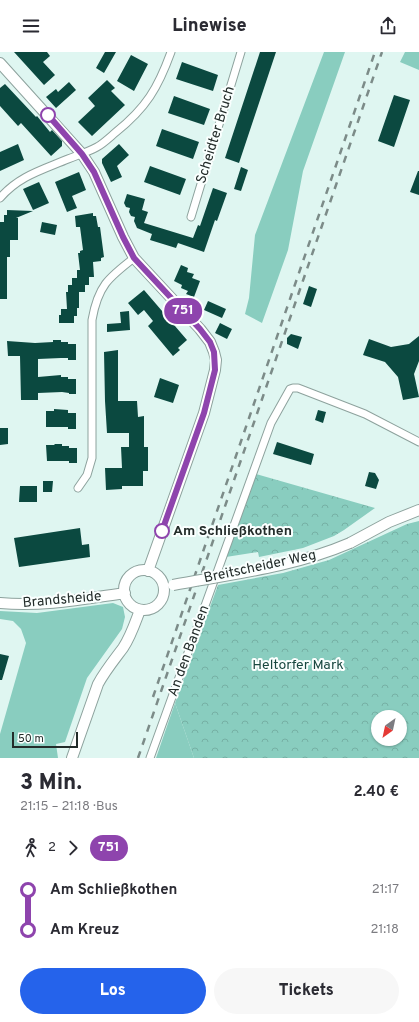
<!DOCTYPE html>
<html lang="de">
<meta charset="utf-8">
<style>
body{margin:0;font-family:Overpass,sans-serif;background:#f7f7f7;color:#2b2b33;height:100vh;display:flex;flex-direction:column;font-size:15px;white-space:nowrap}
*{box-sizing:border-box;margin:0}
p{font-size:13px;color:#7c7c81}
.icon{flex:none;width:22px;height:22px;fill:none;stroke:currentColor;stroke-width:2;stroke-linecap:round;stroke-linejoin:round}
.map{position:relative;height:706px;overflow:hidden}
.panel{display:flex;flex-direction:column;background:#fff;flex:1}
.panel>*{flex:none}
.badge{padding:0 8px;border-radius:13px;font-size:14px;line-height:26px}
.needle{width:26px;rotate:213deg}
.fabs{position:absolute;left:371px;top:658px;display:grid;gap:8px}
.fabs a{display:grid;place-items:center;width:36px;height:36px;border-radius:50%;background:#fff;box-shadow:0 1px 3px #0004;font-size:20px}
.scale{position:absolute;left:12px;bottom:10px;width:66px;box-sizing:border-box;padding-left:4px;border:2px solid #232c2a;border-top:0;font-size:11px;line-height:14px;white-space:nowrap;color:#232c2a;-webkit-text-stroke:3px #fafffe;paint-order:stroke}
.map>.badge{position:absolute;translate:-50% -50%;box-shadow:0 0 0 2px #fff}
.legs{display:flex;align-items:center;gap:6px;height:44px;padding:0 20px;font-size:13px}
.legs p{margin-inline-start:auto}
.overview{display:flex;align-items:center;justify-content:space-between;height:68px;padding:0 20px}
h1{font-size:22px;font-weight:800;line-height:30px}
.cta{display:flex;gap:8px;margin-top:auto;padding:8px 20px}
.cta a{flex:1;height:46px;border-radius:24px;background:#2563eb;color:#fff;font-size:16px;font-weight:800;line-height:46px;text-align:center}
.cta a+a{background:#f7f7f7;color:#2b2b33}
ul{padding:0 20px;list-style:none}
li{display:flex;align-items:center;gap:14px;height:40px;font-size:15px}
li i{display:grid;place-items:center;width:6px;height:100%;margin:0 5px;background:currentColor}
li i::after{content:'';width:10px;height:10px;margin:-5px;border:3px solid;border-radius:50%;background:#fff}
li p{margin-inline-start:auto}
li:first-child i{background:linear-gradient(#0000 50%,currentColor 0)}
li:last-child i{background:linear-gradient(currentColor 50%,#0000 0)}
header{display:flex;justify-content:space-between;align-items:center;height:52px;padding:0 20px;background:#fff;font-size:18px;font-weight:800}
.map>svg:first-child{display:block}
.green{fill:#89cdbf}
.forest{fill:url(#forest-crowns);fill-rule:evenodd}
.building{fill:#0b4940}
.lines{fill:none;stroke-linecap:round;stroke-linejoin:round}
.street-casing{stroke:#8da29d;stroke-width:9}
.secondary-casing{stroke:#8da29d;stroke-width:12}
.street{stroke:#fff;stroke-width:7}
.secondary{stroke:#fff;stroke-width:10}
.rail{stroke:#7c8b88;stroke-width:2.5;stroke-dasharray:7 7;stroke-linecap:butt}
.secondary-bridge-casing{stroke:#8da29d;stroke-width:12;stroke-linecap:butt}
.secondary-bridge{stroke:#fff;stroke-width:10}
.line-1-casing{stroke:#fff;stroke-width:9}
.line-1{stroke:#8e44ad;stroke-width:6}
.stop-1-dot{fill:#fff;stroke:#8e44ad;stroke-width:2}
.labels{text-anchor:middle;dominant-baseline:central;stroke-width:4;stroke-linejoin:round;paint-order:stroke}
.street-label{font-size:14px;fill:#232c2a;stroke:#fafffe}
.stop-label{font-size:14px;font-weight:bold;fill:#232c2a;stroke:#fafffe;text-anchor:start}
.park-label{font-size:14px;fill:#194840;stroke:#fafffe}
</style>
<header><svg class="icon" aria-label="menu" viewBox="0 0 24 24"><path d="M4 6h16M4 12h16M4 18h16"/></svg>Linewise<svg class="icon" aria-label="share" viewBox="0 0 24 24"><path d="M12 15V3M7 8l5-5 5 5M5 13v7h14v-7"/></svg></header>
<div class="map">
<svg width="419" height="706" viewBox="0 0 419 706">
<defs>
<pattern id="forest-crowns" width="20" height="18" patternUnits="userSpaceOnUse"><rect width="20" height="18" fill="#89cdbf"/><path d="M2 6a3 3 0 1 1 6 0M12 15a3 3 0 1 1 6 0" fill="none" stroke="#76b0a4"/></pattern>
</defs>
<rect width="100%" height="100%" fill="#dff6f1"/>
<path class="green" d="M324,0h21l-42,119 -15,79 -26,73 -17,-9 4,-16 6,-63z
M405,0h14v18l-19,-8z
M113,551l10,4 2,10 -3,12 -35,49 -22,64 -9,2 2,14h-58v-24l26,-91 -5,-14 -8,-8 -13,-2v-8l37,2z
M175,651l19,55h-38z"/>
<path class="forest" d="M256,422l119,34 -31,22 -10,6 -31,12 -44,9 -1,-5 -32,5z
M419,469v237h-225l-19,-55 43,-118 65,-12 46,-13 78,-36zM378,665h22v22h-22z"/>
<path class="building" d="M14,0h33l3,4 -7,6 12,13 -11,10z
M105,0h11l-12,21 -8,-5z
M260,0h16l-37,111 -14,-5z
M131,3l17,9 -14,27 -17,-10z
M182,10l36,13 -5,16 -37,-12z
M107,28l8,8 -4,3 14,14 -33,31 -14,-14 17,-16 -7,-8z
M69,30l7,8 -20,18 -10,-11 10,-8 2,3z
M5,32l31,33 1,-1 13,16 2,-2 10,11v5l-11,10 -30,-33 -3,3 -18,-20v-18z
M394,43l16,5 -16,47 -16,-6z
M174,44l36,13 -6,16 -36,-12z
M162,77l37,13 -6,17 -37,-13z
M18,92l6,16 -24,11v-19z
M119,92l10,11 -12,11 5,11 -11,5 -9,-19v-4z
M150,114l36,13 -6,16 -36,-13z
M241,115l7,3 -7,21 -7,-2z
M418,119h1v24l-9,-3z
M79,120l7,18 -14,6 5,12 -10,4 -12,-30z
M39,130l10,21 -16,7 -10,-21z
M213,136l14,5 -10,28 -2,-1 -11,32 -26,-9 -2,5 -26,-8 2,-6 -15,-6 -3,-7 1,-4 -4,-1 -2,-4 1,-4 -4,-1 -2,-4 3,-9 18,5 -3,11 6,2 -4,11 49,15 5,-13 2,1z
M7,158l26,1 -17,7h2v22h-8v17h-3v42h-7v-77h4v-7h3z
M93,161v3h3l2,11h2l4,30 -3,1v3l-8,1 1,15h-5v8h-4v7h-6v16h-2v8h-3v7h-15v-8h2v-6h6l-1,-17h2v-7h4v-7h5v-8h3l-2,-17h2v-2l3,-1 -3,-23h-4l-1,-11z
M42,170l15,3 -2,10 -15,-3z
M181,213l7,3 -1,4 7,2 -2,4 8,3 -6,16 -8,-3 2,-3 -7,-3 1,-3 -8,-4z
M309,234l8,3 -6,18 -8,-3z
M144,238l43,50 -9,8 2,2 -7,6 -25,-30 5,-5 -9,-11 -6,5 -10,-12z
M208,249l18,8 -4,9 -18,-8z
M129,259l1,19 -23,2v-8l14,-1 -1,-11z
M220,271l12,6 -5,10 -12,-6z
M291,282l11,3 -4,12 -11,-5v-6z
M419,284v25l-5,13 5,23 -16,3 -5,-23 -13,-15 -22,-7 6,-16 22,8 18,-3z
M53,288h8v2h7v2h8v16h-8v-2h-7l-23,1v18l23,-2v2h7v2h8v15h-7v-1l-7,-1 -24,1v7h-17l-1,-44h-12l-1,-15 28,2 18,-1z
M118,298v51h19l1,16 6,-1v31h4v24h-5v15h-21v3l-16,1 -1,-22h17l-1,-21h8v-14h-22l-2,-32 -1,-49z
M160,326l19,7 -6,18 -19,-6z
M54,357l14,1v3h8v16h-8v-2h-22v-16h8z
M318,358l8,2 -3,11 -8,-3z
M0,376h8v16l-8,1z
M277,390l37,12 -3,11 -38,-11z
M54,392h8v2h7v2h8v15h-8v-2h-22l-1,-16h9z
M369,420l6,1 4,7 -3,9 -11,-3z
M43,429h10l-1,11h-9z
M20,434h17v16h-18z
M80,476l2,17 7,-1 1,13 -71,10 -5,-29z
M0,602l9,2 -7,24h-2z"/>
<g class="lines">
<defs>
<path id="street" d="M0,146c19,-22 42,-28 68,-39 10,-4 20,-7 29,-12 7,-4 13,-10 19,-15 30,-24 42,-44 55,-80
M191,165l50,-165
M78,436l9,-13 5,-17v-138c6,-34 16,-42 42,-62
M150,706l121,-335 19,-34 3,-1h5l67,26 54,28"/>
<path id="secondary" d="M0,11l82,91 12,18 29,65 11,21 66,71 10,13 4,10 2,8 -1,10 -11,43 -56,158
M350,491l39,-21 30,-12
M124 538a20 20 0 1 1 40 0a20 20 0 1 1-40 0Z
M0,551c42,4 83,-4 125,-10
M72,706l26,-74c7,-13 16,-24 25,-36 8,-12 12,-25 17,-38"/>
</defs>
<use href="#street" class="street-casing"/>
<use href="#secondary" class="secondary-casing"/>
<use href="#street" class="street"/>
<use href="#secondary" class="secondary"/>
<path class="rail" d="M153,645l222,-645
M138,706l244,-706"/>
<defs>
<path id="secondary-bridge" d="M173,533c60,-11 121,-18 177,-42"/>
</defs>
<use href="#secondary-bridge" class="secondary-bridge-casing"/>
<use href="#secondary-bridge" class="secondary-bridge"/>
</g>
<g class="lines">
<defs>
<path id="line-1" d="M48,63l34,39 12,18 29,65 11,21 66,71 10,13 4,10 1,18 -11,43 -42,118"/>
</defs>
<use href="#line-1" class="line-1-casing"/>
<use href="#line-1" class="line-1"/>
</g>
<g class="stop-1-dot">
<circle cx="48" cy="63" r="7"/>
<circle cx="162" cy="479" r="7"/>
</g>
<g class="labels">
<g class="street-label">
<text transform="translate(216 83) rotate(-73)">Scheidter Bruch</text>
<text transform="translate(260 515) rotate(-12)">Breitscheider Weg</text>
<text transform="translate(62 548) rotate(-5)">Brandsheide</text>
<text transform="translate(189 599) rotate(-70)">An den Banden</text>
</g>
<g class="stop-label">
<text x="173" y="479">Am Schließkothen</text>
</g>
<g class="park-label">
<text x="298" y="613">Heltorfer Mark</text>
</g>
</g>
</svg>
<div class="fabs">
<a><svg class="needle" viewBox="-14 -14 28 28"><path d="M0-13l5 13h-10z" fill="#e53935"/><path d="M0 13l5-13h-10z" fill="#7c7c81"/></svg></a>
</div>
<div class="scale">50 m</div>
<b class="badge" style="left:183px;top:259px;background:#8e44ad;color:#fff">751</b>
</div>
<section class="panel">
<div class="overview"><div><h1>3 Min.</h1><p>21:15 – 21:18 · Bus</p></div><b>2.40 €</b></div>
<div class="legs"><svg class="icon" aria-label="walk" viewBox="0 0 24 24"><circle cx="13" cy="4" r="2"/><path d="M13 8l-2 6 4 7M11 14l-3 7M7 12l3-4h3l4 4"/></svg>2<svg class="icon" aria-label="forward" viewBox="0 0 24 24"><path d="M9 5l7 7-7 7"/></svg><b class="badge" style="background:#8e44ad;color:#fff">751</b></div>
<ul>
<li><i style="color:#8e44ad"></i><b>Am Schließkothen</b><p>21:17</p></li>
<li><i style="color:#8e44ad"></i><b>Am Kreuz</b><p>21:18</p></li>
</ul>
<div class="cta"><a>Los</a><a>Tickets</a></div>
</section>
